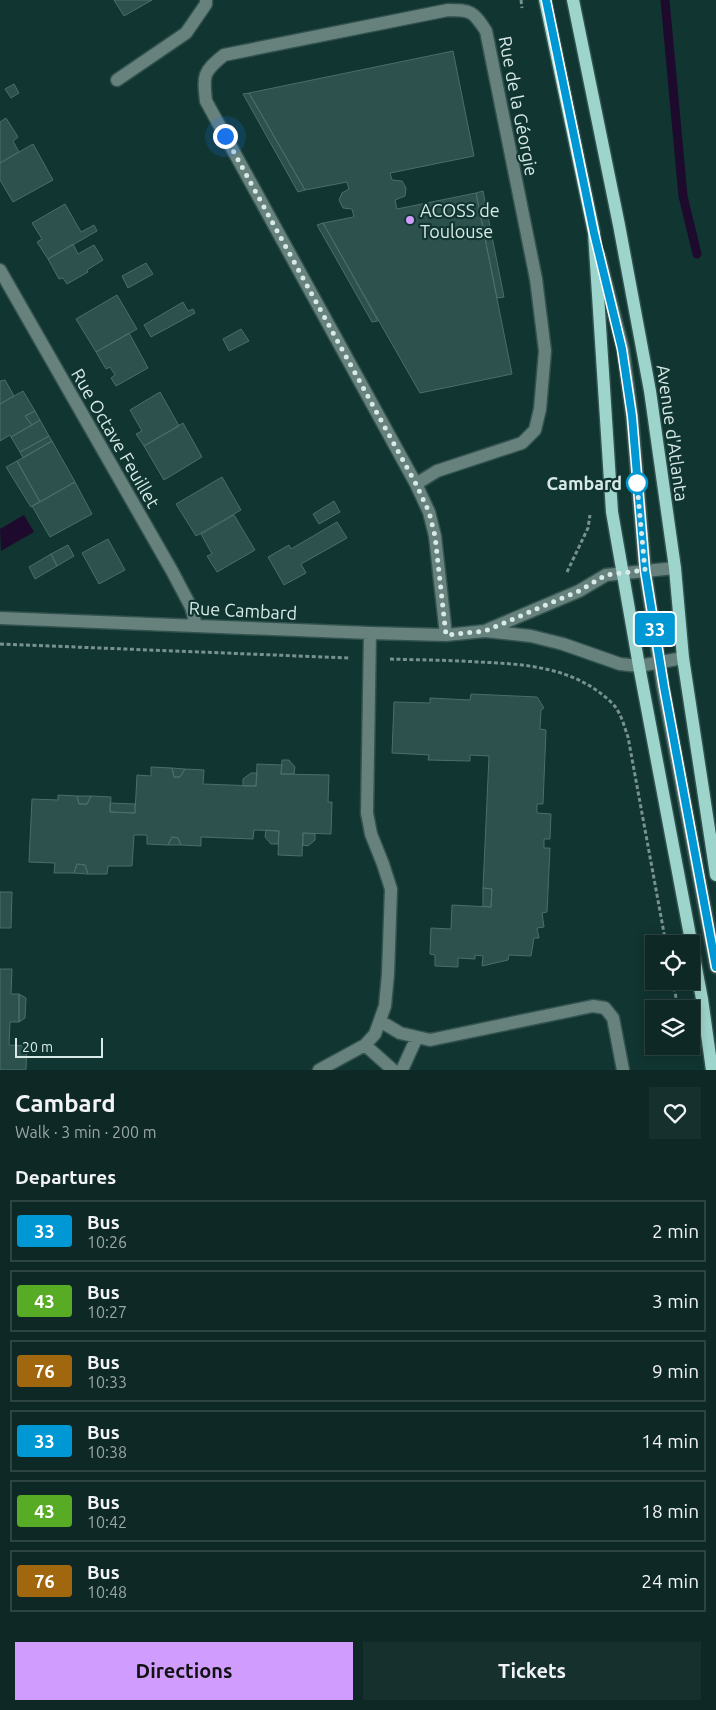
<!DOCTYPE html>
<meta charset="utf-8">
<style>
body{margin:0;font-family:Ubuntu,sans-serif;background:#16302d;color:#f1f3f6;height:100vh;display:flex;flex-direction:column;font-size:19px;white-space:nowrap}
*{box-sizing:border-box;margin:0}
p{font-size:16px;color:#9aa6a7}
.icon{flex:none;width:28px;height:28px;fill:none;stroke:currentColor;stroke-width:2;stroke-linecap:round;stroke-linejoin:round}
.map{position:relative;height:1070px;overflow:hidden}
.details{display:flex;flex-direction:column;background:#0d2825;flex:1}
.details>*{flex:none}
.badge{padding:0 10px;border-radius:4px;font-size:18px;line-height:32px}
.controls{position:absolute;left:645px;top:935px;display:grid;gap:10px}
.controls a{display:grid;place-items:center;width:55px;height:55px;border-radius:0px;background:#0d2825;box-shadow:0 2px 12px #0003,0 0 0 1px #2d4442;font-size:25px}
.scale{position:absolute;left:15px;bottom:12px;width:88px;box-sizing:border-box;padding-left:5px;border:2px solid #d7eae7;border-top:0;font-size:14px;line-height:18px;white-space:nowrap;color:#d7eae7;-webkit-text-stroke:4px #113531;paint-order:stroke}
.you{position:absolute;width:25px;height:25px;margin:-12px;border:4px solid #fff;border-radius:50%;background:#1a73e8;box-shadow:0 0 0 8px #1a73e833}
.map>.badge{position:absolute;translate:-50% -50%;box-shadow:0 0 0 2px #fff}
h2{padding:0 15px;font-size:19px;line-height:45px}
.round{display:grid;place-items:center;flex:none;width:52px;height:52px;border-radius:0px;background:#16302d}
.summary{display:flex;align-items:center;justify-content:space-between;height:85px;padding:0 15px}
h1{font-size:24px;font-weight:700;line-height:38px}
.primary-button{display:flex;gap:10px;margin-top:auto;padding:10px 15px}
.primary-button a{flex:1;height:58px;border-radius:0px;background:#d09dfe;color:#111;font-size:20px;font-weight:700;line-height:58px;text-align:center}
.primary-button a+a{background:#16302d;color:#f1f3f6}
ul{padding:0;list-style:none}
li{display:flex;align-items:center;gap:15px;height:62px;margin:0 10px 8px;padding:0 5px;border:2px solid #2d4442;border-radius:0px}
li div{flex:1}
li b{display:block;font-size:19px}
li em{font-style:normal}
li .badge{min-width:55px;font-weight:700;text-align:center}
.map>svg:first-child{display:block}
.water{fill:#1e0a2d}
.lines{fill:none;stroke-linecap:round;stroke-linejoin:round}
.stream{stroke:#1e0a2d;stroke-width:9}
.building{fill:#2d514c;stroke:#4a6e69}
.minor-casing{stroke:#31524e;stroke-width:15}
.major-casing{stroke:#31524e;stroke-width:15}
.path{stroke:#77928f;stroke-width:3;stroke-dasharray:4 2.5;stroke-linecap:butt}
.minor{stroke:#67817d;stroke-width:12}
.major{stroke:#9dd5cd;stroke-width:12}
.line-casing{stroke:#fff;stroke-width:11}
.line{stroke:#0098d4;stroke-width:8}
.walk{stroke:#d7eae7;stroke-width:5;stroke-dasharray:0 9}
.poi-dot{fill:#d09dfe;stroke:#113531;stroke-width:2}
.stop-dot{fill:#fff;stroke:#0098d4;stroke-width:2.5}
.labels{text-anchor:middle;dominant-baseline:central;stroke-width:4.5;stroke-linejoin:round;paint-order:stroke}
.street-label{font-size:18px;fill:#d7eae7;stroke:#113531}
.poi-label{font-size:18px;fill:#d7eae7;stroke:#113531;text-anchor:start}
.stop-label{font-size:18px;font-weight:bold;fill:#d7eae7;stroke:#113531;text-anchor:end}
</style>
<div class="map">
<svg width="716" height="1070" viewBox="0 0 716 1070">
<rect width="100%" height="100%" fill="#113531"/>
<path class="water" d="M24,515l10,17 -33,19 -1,-22z"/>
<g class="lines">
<path class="stream" d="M665,0l18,196 14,58"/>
</g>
<path class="building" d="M114,0h38l-28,16z
M453,51l21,105 -84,17 2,7 10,1 4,7 -1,8 -10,4 2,9 79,-16 36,181 -92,19 -97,-170 31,-6 -2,-8 -9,-1 -4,-8 3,-7 7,-4 -2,-7 -42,8 -56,-97z
M14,84l5,9 -8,5 -6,-9z
M249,93l56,97 -7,2 -55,-98z
M6,118l12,19 -5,4 6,11 -19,11v-41z
M33,144l20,36 -40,22 -13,-22v-17z
M483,191l21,106 -7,1 -21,-105z
M65,204l16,28 13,-7 3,6 -49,28 -11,-17 5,-3 -10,-16z
M323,223l55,98 -6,1 -55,-97z
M73,244l5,10 16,-9 9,15 -16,10 1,2 -21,12 -4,-6 -4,1 -11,-20z
M146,263l7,11 -25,14 -6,-12z
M117,295l20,34 -41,23 -20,-33z
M183,302l5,9 5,-2 2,4 -44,24 -7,-12z
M241,329l8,12 -20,10 -6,-12z
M129,333l19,35 -32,18 -5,-8 4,-3 -5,-8 -4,2 -10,-17z
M5,380l9,16 -14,8v-23z
M23,391l12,20 -10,5 7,9 -21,12 -1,-2 -10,6v-37z
M160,392l19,34 -35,20 -8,-12 6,-3 -12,-21z
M35,411l5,9 -8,5 -7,-9z
M40,420l9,16 -29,16 -9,-15z
M183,423l19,34 -38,23 -20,-34z
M49,436l3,5 -29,17 -3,-6z
M52,441l23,41 -35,20 -23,-41z
M17,461l23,41 -9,5 -25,-40z
M222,477l19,33 -45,26 -20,-32z
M75,482l17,32 -42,23 -18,-31z
M334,501l6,11 -21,12 -6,-10z
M234,515l21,35 -38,22 -10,-16 5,-2 -11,-20z
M337,522l10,16 -46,26 5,9 -22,12 -16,-28 21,-12 2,4z
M108,539l17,31 -26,14 -17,-31z
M68,545l6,11 -17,10 -6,-12z
M51,554l6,12 -22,13 -6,-12z
M471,694l66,3 7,11 -3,2 -1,19 6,1 -3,74h-6v9l14,1 -1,25h-6v9h6l-3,64 -5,1 2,14 -7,1 2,10h-5l-3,18 -22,-1 -1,5 -26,6 1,-10 -8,-1v4l-17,-1v9l-23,-1v-11l-5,-1 1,-26 20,1 1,-24 39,2 1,-18 -9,-1 6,-132 -19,-1v6l-42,-1 1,-5 -37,-2 2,-51 36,1v-5l40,2z
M282,760h7l6,7 -1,7h-13z
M257,764l25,1 -1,9 48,1 -1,27h4l-1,32 -28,-1 -1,23 -24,-1 1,-24 -25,-1 -1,9 -52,-2v9l-20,-1 -3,-7 -6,-1 -4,8 -21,-1v-9h-13l-2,31h-24l-1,8h-19l-3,-9 -8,-1 -3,9h-20l1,-10 -26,-1 3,-63 26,1v-5l19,1 2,8h8l4,-8 20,1 -1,15 25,1 2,-38 14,1v-9l21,1 2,9h6l5,-8 19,1 -1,14 53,2z
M172,768l13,1 -5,8h-6z
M251,773h6l-1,13h-13v-7z
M77,796h14l-4,8h-8z
M110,803l25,1v9l-25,-1z
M266,830l13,1 -1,13h-7l-6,-7z
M303,833l12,1v6l-7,6 -5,-1z
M172,837l6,1 3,7h-13z
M77,864l8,1 3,9 -14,-1z
M483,888l9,1 -1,18 -8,-1z
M0,892h12l-1,36h-11z
M0,969h12l-1,25h8v28h-9l-1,23 18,1 -1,24h-26z
M19,994l7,4 -1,20 -6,4z"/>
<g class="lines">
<defs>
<path id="minor" d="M117,80l69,-47 20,-29v-4
M599,255l24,94 9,67 13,154 18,117 53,280
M0,270l172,301 19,36 5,18
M416,484l21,-13 85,-28 13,-13 5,-21 5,-58 -9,-72 -50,-248c-13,-20 -15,-21 -38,-21l-224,45c-21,17 -21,20 -18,46l210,383 13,28 6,24 11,99
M0,618l370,15 76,2 39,-4 46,5 32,8 57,20 19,2 44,-8
M487,630l92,-39 27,-16 69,-7
M380,1021l20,12 30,7 163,-34 12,2 8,10 10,52
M365,1045l28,25
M319,1070l46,-25 10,-11 10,-28 3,-32 3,-85 -8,-25 -12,-30 -4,-21 3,-180
M402,1070l15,-33"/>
<path id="major" d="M545,0l49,233 18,279 27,154 63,333 10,71
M573,0l46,225 31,166 25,177 8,90 33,217"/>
</defs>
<use href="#minor" class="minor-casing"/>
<use href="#major" class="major-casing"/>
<path class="path" d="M521,0l1,8
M567,572l21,-44 2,-13
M0,644l349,14
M390,659c29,1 59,1 88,3 48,2 97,5 134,41 9,9 12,23 16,34l38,207
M673,981l5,28
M684,1046l2,9"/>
<use href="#minor" class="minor"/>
<use href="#major" class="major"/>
</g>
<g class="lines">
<defs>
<path id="line" d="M546,0l48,233 28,116 10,67 13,154 19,117 52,280"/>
</defs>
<use href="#line" class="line-casing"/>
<use href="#line" class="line"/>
<path class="walk" d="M225,136l191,348 13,28 6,24 11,99 39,-4 94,-40 27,-16 39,-5 -9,-96 1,9"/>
</g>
<circle class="poi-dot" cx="410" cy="220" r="5"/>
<circle class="stop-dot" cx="637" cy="483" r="10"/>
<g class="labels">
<g class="street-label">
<text transform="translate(519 106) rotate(79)">Rue de la Géorgie</text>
<text transform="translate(673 433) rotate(82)">Avenue d'Atlanta</text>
<text transform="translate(116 438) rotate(60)">Rue Octave Feuillet</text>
<text transform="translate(243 610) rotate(3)">Rue Cambard</text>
</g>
<g class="poi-label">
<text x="420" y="210">ACOSS de<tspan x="420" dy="21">Toulouse</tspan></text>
</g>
<g class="stop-label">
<text x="622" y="483">Cambard</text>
</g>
</g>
</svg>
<div class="controls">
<a><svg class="icon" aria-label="locate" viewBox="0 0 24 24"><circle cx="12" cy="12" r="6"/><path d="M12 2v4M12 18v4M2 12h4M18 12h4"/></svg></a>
<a><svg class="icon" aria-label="layers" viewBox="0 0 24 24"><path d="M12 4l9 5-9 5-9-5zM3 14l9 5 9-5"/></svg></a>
</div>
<div class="scale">20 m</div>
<div class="you" style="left:225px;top:136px"></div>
<b class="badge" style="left:655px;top:629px;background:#0098d4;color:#fff">33</b>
</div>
<section class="details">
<div class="summary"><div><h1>Cambard</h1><p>Walk · 3 min · 200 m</p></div><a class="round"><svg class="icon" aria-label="heart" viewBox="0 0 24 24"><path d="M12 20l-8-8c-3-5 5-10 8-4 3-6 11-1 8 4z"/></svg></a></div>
<h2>Departures</h2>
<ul>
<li><span class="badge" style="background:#0098d4;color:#fff">33</span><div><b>Bus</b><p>10:26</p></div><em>2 min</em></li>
<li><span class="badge" style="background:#58ac25;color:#fff">43</span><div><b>Bus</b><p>10:27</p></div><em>3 min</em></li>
<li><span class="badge" style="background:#a0670f;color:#fff">76</span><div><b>Bus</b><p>10:33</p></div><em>9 min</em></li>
<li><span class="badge" style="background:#0098d4;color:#fff">33</span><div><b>Bus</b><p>10:38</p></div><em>14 min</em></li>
<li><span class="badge" style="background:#58ac25;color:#fff">43</span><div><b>Bus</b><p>10:42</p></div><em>18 min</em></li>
<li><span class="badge" style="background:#a0670f;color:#fff">76</span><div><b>Bus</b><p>10:48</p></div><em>24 min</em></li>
</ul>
<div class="primary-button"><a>Directions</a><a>Tickets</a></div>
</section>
